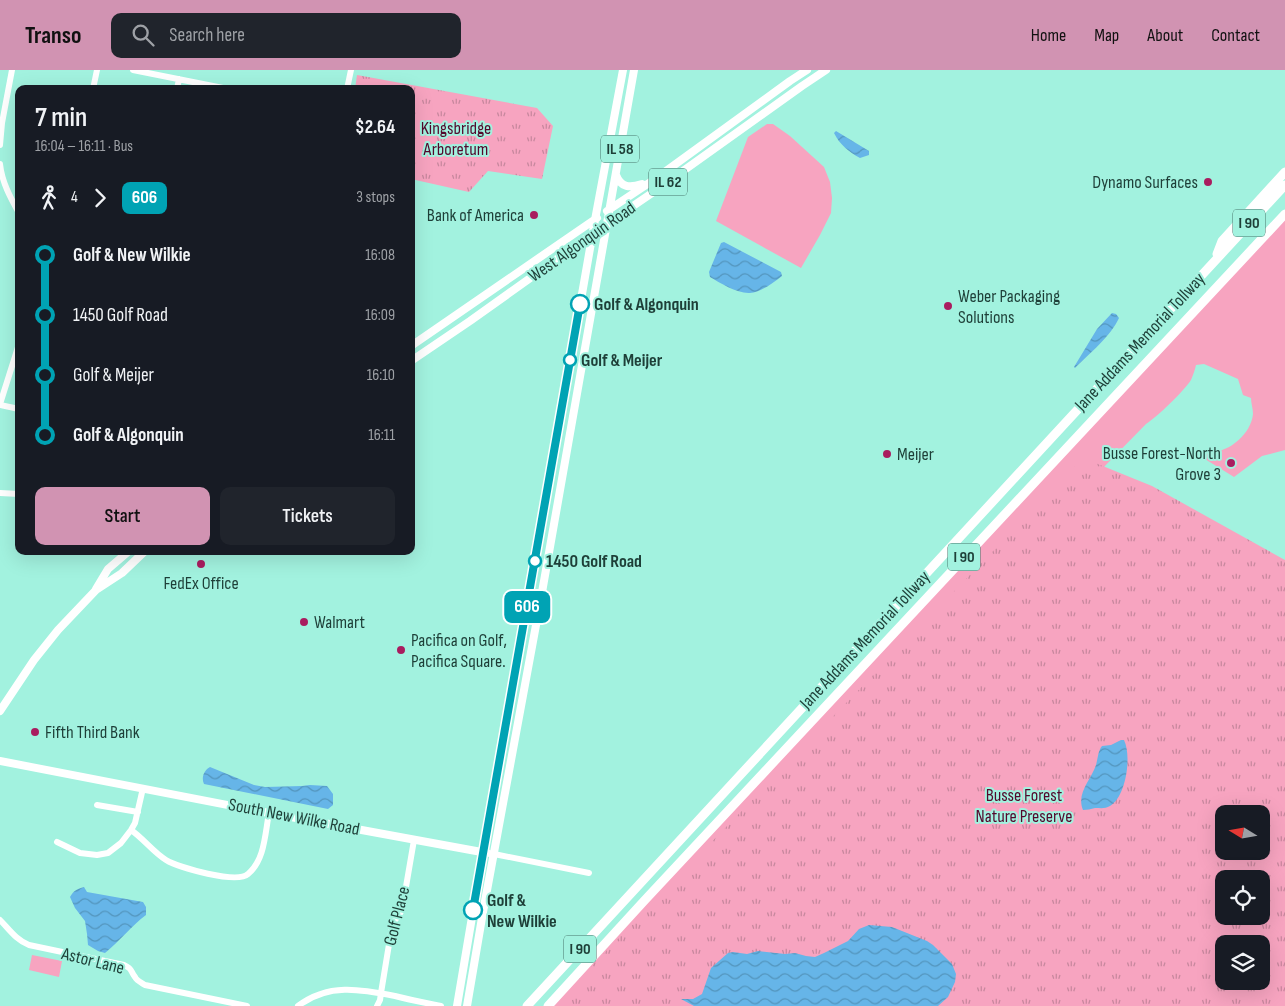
<!DOCTYPE html>
<meta charset="utf-8">
<style>
body{margin:0;font-family:"Sofia Sans Condensed",sans-serif;background:#20242c;color:#f1f3f6;height:100vh;display:flex;flex-direction:column;font-size:19px;white-space:nowrap}
*{box-sizing:border-box;margin:0}
p{font-size:16px;color:#9ea1a6}
.icon{flex:none;width:28px;height:28px;fill:none;stroke:currentColor;stroke-width:2;stroke-linecap:round;stroke-linejoin:round}
.map{position:relative;flex:1;overflow:hidden}
.drawer{position:absolute;left:15px;top:15px;width:400px;height:470px;display:flex;flex-direction:column;background:#171b24;border-radius:10px;box-shadow:0 5px 20px #0002}
.drawer>*{flex:none}
.badge{padding:0 10px;border-radius:8px;font-size:18px;line-height:32px}
.needle{width:32px;rotate:281deg}
.fabs{position:absolute;left:1215px;top:735px;display:grid;gap:10px}
.fabs a{display:grid;place-items:center;width:55px;height:55px;border-radius:10px;background:#171b24;box-shadow:0 5px 20px #0002;font-size:25px}
.map>.badge{position:absolute;translate:-50% -50%;box-shadow:0 0 0 2px #fff}
.legs{display:flex;align-items:center;gap:8px;height:55px;padding:0 20px;font-size:16px}
.legs p{margin-inline-start:auto}
.head{display:flex;align-items:center;justify-content:space-between;height:85px;padding:0 20px}
h1{font-size:28px;font-weight:600;line-height:38px}
.primary-button{display:flex;gap:10px;margin-top:auto;padding:10px 20px}
.primary-button a{flex:1;height:58px;border-radius:10px;background:#d193b2;color:#111;font-size:20px;font-weight:600;line-height:58px;text-align:center}
.primary-button a+a{background:#20242c;color:#f1f3f6}
ul{padding:0 20px;list-style:none}
li{display:flex;align-items:center;gap:18px;height:60px;font-size:19px}
li i{display:grid;place-items:center;width:8px;height:100%;margin:0 6px;background:currentColor}
li i::after{content:'';width:12px;height:12px;margin:-6px;border:4px solid;border-radius:50%;background:#171b24}
li p{margin-inline-start:auto}
li:first-child i{background:linear-gradient(#0000 50%,currentColor 0)}
li:last-child i{background:linear-gradient(currentColor 50%,#0000 0)}
header{display:flex;align-items:center;gap:30px;box-sizing:border-box;height:70px;padding:0 25px;background:#d193b2;color:#111}
header strong{font-size:24px}
nav{display:flex;gap:28px;margin-inline-start:auto;font-size:18px}
.search{width:350px;height:45px;background:#20242c;display:flex;align-items:center;gap:12px;box-sizing:border-box;padding:0 18px;border-radius:10px;color:#9ea1a6;font-size:19px}
.map>svg:first-child{display:block}
.grass{fill:#f7a4c0}
.park{fill:url(#park-tufts);fill-rule:evenodd}
.water{fill:url(#water-waves)}
.lines{fill:none;stroke-linecap:round;stroke-linejoin:round}
.minor{stroke:#fff;stroke-width:6}
.major{stroke:#fff;stroke-width:8}
.highway{stroke:#fff;stroke-width:9}
.line-1-casing{stroke:#fff;stroke-width:11}
.line-1{stroke:#00a3b4;stroke-width:8}
.poi-dot{fill:#a91d5f;stroke:#a2f2df;stroke-width:2}
.stop-1-dot{fill:#fff;stroke:#00a3b4;stroke-width:2.5}
.labels{text-anchor:middle;dominant-baseline:central;stroke-width:4;stroke-linejoin:round;paint-order:stroke}
.shield{fill:#a2f2df;stroke:#46756a;stroke-width:1}
.shield-label{font-size:16px;font-weight:bold;fill:#1e3f38}
.park-label{font-size:18px;fill:#53082c;stroke:#a2f2df}
.poi-label{font-size:18px;fill:#1e3f38;stroke:#a2f2df;text-anchor:start}
.street-label{font-size:18px;fill:#1e3f38;stroke:#a2f2df}
.stop-label{font-size:18px;font-weight:bold;fill:#1e3f38;stroke:#a2f2df;text-anchor:start}
</style>
<header>
<strong>Transo</strong>
<div class="search"><svg class="icon" aria-label="search" viewBox="0 0 24 24"><circle cx="10" cy="10" r="6"/><path d="M15 15l6 6"/></svg>Search here</div>
<nav><a>Home</a><a>Map</a><a>About</a><a>Contact</a></nav>
</header>
<div class="map">
<svg width="1285" height="936" viewBox="0 0 1285 936">
<defs>
<pattern id="park-tufts" width="24" height="20" patternUnits="userSpaceOnUse" patternTransform="scale(1.25)"><rect width="24" height="20" fill="#f7a4c0"/><path d="M3 7l-1-3M5 7V3M7 7l1-3M15 17l-1-3M17 17v-4M19 17l1-3" fill="none" stroke="#c7879d"/></pattern>
<pattern id="water-waves" width="16" height="10" patternUnits="userSpaceOnUse" patternTransform="scale(1.25)"><rect width="16" height="10" fill="#66b5e8"/><path d="M0 5q4-4 8 0t8 0" fill="none" stroke="#5395bd"/></pattern>
</defs>
<rect width="100%" height="100%" fill="#a2f2df"/>
<path class="grass" d="M767,54h6l17,12 34,31 6,15 2,16 -1,15 -11,22 -19,33 -85,-47 32,-84z
M1285,145v235l-23,6 -28,21 -42,-26 2,-2c5,1 10,3 15,3 20,1 42,-18 44,-38 0,-5 -2,-11 -2,-16l-8,-3 -5,-16 -34,-15 -8,1c-1,5 -3,10 -5,15 -7,11 -34,37 -45,44l-47,48 -72,234 -479,300z
M32,885l30,6 -3,16 -30,-7z"/>
<path class="park" d="M357,5l180,33 16,18 -11,53 -54,-8 -19,21 -58,-13v-90h-56z
M1083,388l69,28 133,74v446h-732zM1224,744h37v37h-37zM1224,809h37v37h-37zM1224,874h37v37h-37z"/>
<path class="water" d="M836,61l33,20v4l-9,3c-11,-6 -20,-13 -26,-25z
M724,172l57,30 1,4c-9,7 -21,16 -32,17 -12,1 -30,-10 -40,-16l-1,-5 12,-29z
M1112,243l4,1 3,4c-8,18 -30,36 -44,50l-1,-1 23,-38z
M1121,670h3c8,16 2,57 -14,66 -5,3 -9,2 -15,2 -4,1 -8,2 -12,2 -7,-17 8,-30 13,-45 2,-7 2,-14 6,-19l9,-1z
M210,697l44,18 11,2 37,-1 8,-1 17,1 6,8v11l-5,4 -124,-25c-3,-6 0,-14 6,-17z
M84,817l3,5 56,10 3,5v8c-15,11 -26,26 -41,38l-7,-2 -10,-6 -1,-11 -2,-13 -10,-13 -5,-11c4,-7 7,-8 14,-10z
M869,855l23,2 35,14 6,4 19,19 4,10 -1,8 -7,15 -10,9h-244l-13,-7h12l9,-5 9,-26 17,-15 5,-1 14,2 11,-3 27,3 10,-1 11,3 9,1 9,-4 24,-12 11,-12z"/>
<g class="lines">
<path class="minor" d="M133,0l95,19
M93,19l4,-19
M177,19l2,-10
M347,19l4,-19
M0,75l2,-22 10,-53
M0,94c2,18 10,33 19,49
M0,334l19,-60
M0,335l19,4
M0,423l19,1
M97,735l41,7
M131,760c13,9 22,22 35,30 13,8 71,24 82,14 17,-14 17,-41 21,-61
M57,772l23,11 17,2 11,-2 13,-10 10,-13 4,-7 8,-35
M494,784l95,19
M0,850c9,9 16,20 29,25l95,20c9,4 6,6 11,12 2,4 7,6 10,8l102,21
M298,936c30,-23 62,-17 97,-10 15,4 31,7 46,10
M377,936l3,-6 1,-7 11,-67c2,-6 7,-10 10,-16l12,-70"/>
<path class="major" d="M616,105c5,13 14,13 26,9
M607,141l48,-32 135,-98 17,-11
M411,276l186,-128
M411,291l59,-40 122,-87 63,-43 147,-105 24,-16
M96,519l12,-20 21,-18
M0,641l34,-51 24,-30 38,-40 26,-17 23,-22
M0,691l269,52 218,40
M457,936l26,-154 16,-85 96,-547 28,-150
M467,936l16,-94 58,-314 93,-528"/>
<path class="highway" d="M1217,184l5,-13 63,-69
M527,936l758,-821
M548,936l96,-105 641,-687"/>
</g>
<g class="lines">
<defs>
<path id="line-1" d="M473,840l107,-606"/>
</defs>
<use href="#line-1" class="line-1-casing"/>
<use href="#line-1" class="line-1"/>
</g>
<g class="poi-dot">
<circle cx="1208" cy="112" r="5"/>
<circle cx="534" cy="145" r="5"/>
<circle cx="948" cy="236" r="5"/>
<circle cx="887" cy="384" r="5"/>
<circle cx="1231" cy="393" r="5"/>
<circle cx="201" cy="494" r="5"/>
<circle cx="304" cy="552" r="5"/>
<circle cx="401" cy="580" r="5"/>
<circle cx="35" cy="662" r="5"/>
</g>
<g class="stop-1-dot">
<circle cx="580" cy="234" r="9"/>
<circle cx="570" cy="290" r="6"/>
<circle cx="535" cy="491" r="6"/>
<circle cx="473" cy="840" r="9"/>
</g>
<g class="labels">
<g class="shield">
<rect x="601" y="65.5" width="38" height="27" rx="4"/>
<rect x="649" y="98.5" width="38" height="27" rx="4"/>
<rect x="1233" y="139.5" width="32" height="27" rx="4"/>
<rect x="948" y="473.5" width="32" height="27" rx="4"/>
<rect x="564" y="865.5" width="32" height="27" rx="4"/>
</g>
<g class="shield-label">
<text x="620" y="79">IL 58</text>
<text x="668" y="112">IL 62</text>
<text x="1249" y="153">I 90</text>
<text x="964" y="487">I 90</text>
<text x="580" y="879">I 90</text>
</g>
<g class="park-label">
<text x="456" y="58">Kingsbridge<tspan x="456" dy="21">Arboretum</tspan></text>
<text x="1024" y="725">Busse Forest<tspan x="1024" dy="21">Nature Preserve</tspan></text>
</g>
<g class="poi-label">
<text x="1198" y="112" text-anchor="end">Dynamo Surfaces</text>
<text x="524" y="145" text-anchor="end">Bank of America</text>
<text x="958" y="226">Weber Packaging<tspan x="958" dy="21">Solutions</tspan></text>
<text x="1221" y="383" text-anchor="end">Busse Forest-North<tspan x="1221" dy="21">Grove 3</tspan></text>
<text x="897" y="384">Meijer</text>
<text x="201" y="513" text-anchor="middle">FedEx Office</text>
<text x="314" y="552">Walmart</text>
<text x="411" y="570">Pacifica on Golf,<tspan x="411" dy="21">Pacifica Square.</tspan></text>
<text x="45" y="662">Fifth Third Bank</text>
</g>
<g class="street-label">
<text transform="translate(582 172) rotate(-35)">West Algonquin Road</text>
<text transform="translate(1140 272) rotate(-47)">Jane Addams Memorial Tollway</text>
<text transform="translate(865 570) rotate(-47)">Jane Addams Memorial Tollway</text>
<text transform="translate(294 747) rotate(11)">South New Wilke Road</text>
<text transform="translate(397 846) rotate(-76)">Golf Place</text>
<text transform="translate(93 891) rotate(14)">Astor Lane</text>
</g>
<g class="stop-label">
<text x="594" y="234">Golf &amp; Algonquin</text>
<text x="581" y="290">Golf &amp; Meijer</text>
<text x="546" y="491">1450 Golf Road</text>
<text x="487" y="830">Golf &amp;<tspan x="487" dy="21">New Wilkie</tspan></text>
</g>
</g>
</svg>
<div class="fabs">
<a><svg class="needle" viewBox="-14 -14 28 28"><path d="M0-13l5 13h-10z" fill="#e53935"/><path d="M0 13l5-13h-10z" fill="#9ea1a6"/></svg></a>
<a><svg class="icon" aria-label="locate" viewBox="0 0 24 24"><circle cx="12" cy="12" r="6"/><path d="M12 2v4M12 18v4M2 12h4M18 12h4"/></svg></a>
<a><svg class="icon" aria-label="layers" viewBox="0 0 24 24"><path d="M12 4l9 5-9 5-9-5zM3 14l9 5 9-5"/></svg></a>
</div>
<b class="badge" style="left:527px;top:537px;background:#00a3b4;color:#fff">606</b>
<section class="drawer">
<div class="head"><div><h1>7 min</h1><p>16:04 – 16:11 · Bus</p></div><b>$2.64</b></div>
<div class="legs"><svg class="icon" aria-label="walk" viewBox="0 0 24 24"><circle cx="13" cy="4" r="2"/><path d="M13 8l-2 6 4 7M11 14l-3 7M7 12l3-4h3l4 4"/></svg>4<svg class="icon" aria-label="forward" viewBox="0 0 24 24"><path d="M9 5l7 7-7 7"/></svg><b class="badge" style="background:#00a3b4;color:#fff">606</b><p>3 stops</p></div>
<ul>
<li><i style="color:#00a3b4"></i><b>Golf &amp; New Wilkie</b><p>16:08</p></li>
<li><i style="color:#00a3b4"></i><span>1450 Golf Road</span><p>16:09</p></li>
<li><i style="color:#00a3b4"></i><span>Golf &amp; Meijer</span><p>16:10</p></li>
<li><i style="color:#00a3b4"></i><b>Golf &amp; Algonquin</b><p>16:11</p></li>
</ul>
<div class="primary-button"><a>Start</a><a>Tickets</a></div>
</section>
</div>
